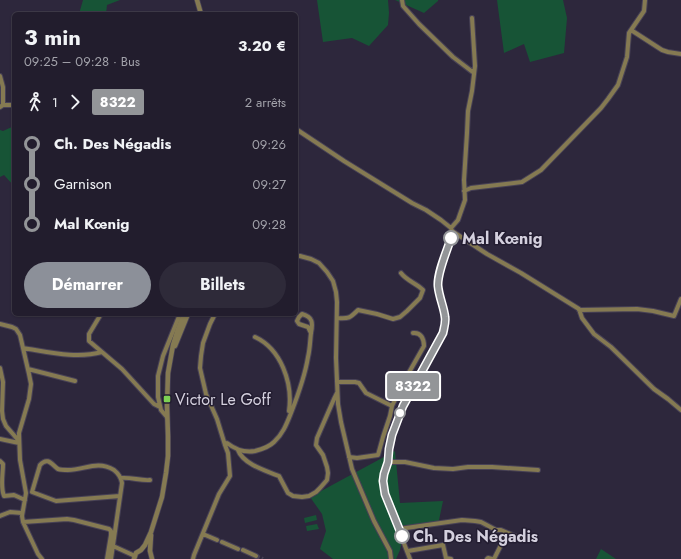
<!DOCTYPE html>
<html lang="fr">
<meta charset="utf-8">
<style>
body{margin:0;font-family:Jost,sans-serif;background:#2e2a39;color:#f1f3f6;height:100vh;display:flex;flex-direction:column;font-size:15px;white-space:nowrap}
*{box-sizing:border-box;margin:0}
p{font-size:13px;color:#a2a2aa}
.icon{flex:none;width:22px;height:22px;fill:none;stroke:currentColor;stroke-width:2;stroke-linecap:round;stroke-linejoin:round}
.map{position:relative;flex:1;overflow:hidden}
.side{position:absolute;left:12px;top:12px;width:286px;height:304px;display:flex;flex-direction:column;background:#221d2d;border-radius:6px;box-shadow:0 1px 3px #0004,0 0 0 1px #3f3b49}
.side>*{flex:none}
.badge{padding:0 8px;border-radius:3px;font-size:14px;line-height:26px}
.map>.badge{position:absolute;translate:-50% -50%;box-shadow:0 0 0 2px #fff}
.legs{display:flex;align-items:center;gap:6px;height:44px;padding:0 12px;font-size:13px}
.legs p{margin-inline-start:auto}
.overview{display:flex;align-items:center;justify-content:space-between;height:68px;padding:0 12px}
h1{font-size:22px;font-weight:700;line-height:30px}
.action{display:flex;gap:8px;margin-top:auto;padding:8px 12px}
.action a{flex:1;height:46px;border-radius:24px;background:#8c9099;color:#fff;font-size:16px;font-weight:700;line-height:46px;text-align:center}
.action a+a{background:#2e2a39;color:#f1f3f6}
ul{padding:0 12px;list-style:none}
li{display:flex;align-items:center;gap:14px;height:40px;font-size:15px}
li i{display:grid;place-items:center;width:6px;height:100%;margin:0 5px;background:currentColor}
li i::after{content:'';width:10px;height:10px;margin:-5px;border:3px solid;border-radius:50%;background:#221d2d}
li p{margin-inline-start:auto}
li:first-child i{background:linear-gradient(#0000 50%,currentColor 0)}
li:last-child i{background:linear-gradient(currentColor 50%,#0000 0)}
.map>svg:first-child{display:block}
.green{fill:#175436}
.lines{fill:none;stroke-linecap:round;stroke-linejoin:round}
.minor-tunnel{stroke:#464054;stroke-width:4;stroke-dasharray:4 2;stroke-linecap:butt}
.minor-casing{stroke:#484256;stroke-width:6}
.tertiary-casing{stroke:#484256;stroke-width:6}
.minor{stroke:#857a52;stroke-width:4}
.tertiary{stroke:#857a52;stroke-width:4.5}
.line-1-casing{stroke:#fff;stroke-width:9}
.line-1{stroke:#939598;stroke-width:6}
.stop-1-dot{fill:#fff;stroke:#939598;stroke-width:2}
.poi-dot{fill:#7dd154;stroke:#231d31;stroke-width:1.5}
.labels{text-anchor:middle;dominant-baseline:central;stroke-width:3;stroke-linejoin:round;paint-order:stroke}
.stop-label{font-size:16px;font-weight:bold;fill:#d4d0de;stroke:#231d31;text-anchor:start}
.poi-label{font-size:16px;fill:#d4d0de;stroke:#231d31;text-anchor:start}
</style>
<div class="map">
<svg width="681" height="559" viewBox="0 0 681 559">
<rect width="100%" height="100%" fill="#2d273c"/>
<path class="green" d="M83,0h37l-13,5 -1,9h-27z
M317,0h71l1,13 -1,12 -19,21 -17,-8 -29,4z
M395,0h43v1l-14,12z
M497,0h66l4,18 -3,35 -34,9 -6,-18 -20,9z
M14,126v60l-10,-11 -4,2v-47l3,1z
M395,451l5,52 43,-2 -5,24 -34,5 -4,20 -4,9h-63l-13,-10 6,-18 -4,-17 -12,-17z
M316,515l1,5 -12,3 -1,-5z
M317,524l2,5 -12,2 -1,-5z
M601,549l15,10h-20z"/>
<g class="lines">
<path class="minor-tunnel" d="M256,556l7,3"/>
<defs>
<path id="minor" d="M402,0l1,6 16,18 34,33 21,16
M631,30l31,20 6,2 13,2
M0,76l3,11v18l-3,2
M3,105h11
M296,129l48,32 68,42 14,7 15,10 10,8
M464,191l7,-3 51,-6 19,-12 60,-62 7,-9 10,-14 9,-28 2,-24 15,-22 1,-11
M451,228l7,-8 7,-20 -1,-20 3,-47 1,-22 4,-20 3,-25 -3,-48
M452,231l35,23 34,19 58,36 3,9 12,16 17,13 43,42 14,10 13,11
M296,256h4l11,3 8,4 8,9 6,9 3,11 1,10 -1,56 2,46 3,18 11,47 22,52 16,30 1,8
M579,310l58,-1 16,2 21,5 7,-17
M101,314l-12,20v7l33,28 32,35 6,3
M215,314l-5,10 -7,19 -2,13 -1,12 6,26 11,25 8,26
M337,318c12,1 13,0 21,-8l19,4 16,5 7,-2 7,-6 13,-13 3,-8c-7,-7 -16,-9 -22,-17
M0,324l12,3 4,2 4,6 9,39 2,10 -2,15 -10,34 1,27 6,33 -4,23 1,6 15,32 4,5
M255,337c26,12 38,46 34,74
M23,348c26,4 53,11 79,4
M0,368l3,14 -1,29 1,8 3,7 13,15
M28,369l47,12
M337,382h18l4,1 7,10 26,13 11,-23 21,-37c0,-7 -3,-14 -11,-13
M167,417l-6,-7 -3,-13v-21l5,-20 17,-42
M0,439l19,4
M238,450c5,14 28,21 41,26l9,17 5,3 9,1 7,-1 7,-4 4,-4 7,-8 1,-7 -1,-6 -4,-12 -7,-10 1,-7 17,-39 3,-6
M349,457l8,1 21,-3 5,-18 7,-21 2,-10
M0,461l3,3c0,11 -3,22 1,32l10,-1 11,5
M388,462h17l29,6 19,1 15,-2h24l46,3
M121,478c10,-1 20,3 29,2
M0,516l10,-4 12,1
M23,522l44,-3 7,1 35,9 2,2v4l-4,24
M399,529l63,-9 13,1 6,1 15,8h5l23,10
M203,534l14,6
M222,542l16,7
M113,546l22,10
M243,550l13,6
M408,551l35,-6 3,13 5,1
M111,559l11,-76c-1,-6 -3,-9 -8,-13 -17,-10 -29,0 -46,0 -3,0 -7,0 -10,-1 -6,-4 -10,-13 -18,-4l-8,27 24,9 64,-5
M193,559l1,-4 25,-61 11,-18 -2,-23 -3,-8 2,-2c9,7 17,10 28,8 8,-2 14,-4 19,-9 9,-8 13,-19 17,-29 7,-18 14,-37 17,-56 2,-8 2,-16 3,-24 2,-10 2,-16 -9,-19l-3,3 -2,4 2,3 9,3 3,6
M410,559l-25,-65 -2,-13 1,-7 4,-12 1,-13 4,-14 10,-29 40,-73c1,-6 3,-11 2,-16 -1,-11 -6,-21 -7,-31 -1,-13 10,-39 14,-52v-3l-1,-3
M487,559l1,-1 4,1
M494,559l13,-26"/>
<path id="tertiary" d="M197,0l4,14
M175,346l13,-32
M151,535l-1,16 2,8
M134,559l2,-6 5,-3 4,-5 6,-13 11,-35 4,-24 2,-17v-20l-1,-30 1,-33 5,-28 5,-16 6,-15"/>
</defs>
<use href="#minor" class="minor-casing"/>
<use href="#tertiary" class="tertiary-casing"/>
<use href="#minor" class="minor"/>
<use href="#tertiary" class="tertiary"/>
</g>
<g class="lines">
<defs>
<path id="line-1" d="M402,536l-17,-42 -2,-13 1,-7 4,-12 1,-13 3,-14 11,-29 40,-73c1,-5 3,-11 2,-16 -1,-10 -6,-20 -7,-31 -1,-13 9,-35 13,-48"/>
</defs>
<use href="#line-1" class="line-1-casing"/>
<use href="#line-1" class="line-1"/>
</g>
<g class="stop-1-dot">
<circle cx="451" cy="238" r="7"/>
<circle cx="400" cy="413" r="5"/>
<circle cx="402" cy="536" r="7"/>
</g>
<rect class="poi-dot" x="163" y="395" width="8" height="8" rx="2"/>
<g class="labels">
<g class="stop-label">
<text x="462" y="238">Mal Kœnig</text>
<text x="413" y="536">Ch. Des Négadis</text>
</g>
<g class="poi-label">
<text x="175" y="399">Victor Le Goff</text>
</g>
</g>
</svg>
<b class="badge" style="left:413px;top:386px;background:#939598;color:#fff">8322</b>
<section class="side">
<div class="overview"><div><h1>3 min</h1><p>09:25 – 09:28 · Bus</p></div><b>3.20 €</b></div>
<div class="legs"><svg class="icon" aria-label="walk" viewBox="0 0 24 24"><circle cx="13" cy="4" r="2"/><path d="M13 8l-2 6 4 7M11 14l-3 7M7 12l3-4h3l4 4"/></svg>1<svg class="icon" aria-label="forward" viewBox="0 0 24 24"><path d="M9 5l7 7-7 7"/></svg><b class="badge" style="background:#939598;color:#fff">8322</b><p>2 arrêts</p></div>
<ul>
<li><i style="color:#939598"></i><b>Ch. Des Négadis</b><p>09:26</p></li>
<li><i style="color:#939598"></i><span>Garnison</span><p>09:27</p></li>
<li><i style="color:#939598"></i><b>Mal Kœnig</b><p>09:28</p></li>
</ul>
<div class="action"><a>Démarrer</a><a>Billets</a></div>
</section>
</div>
